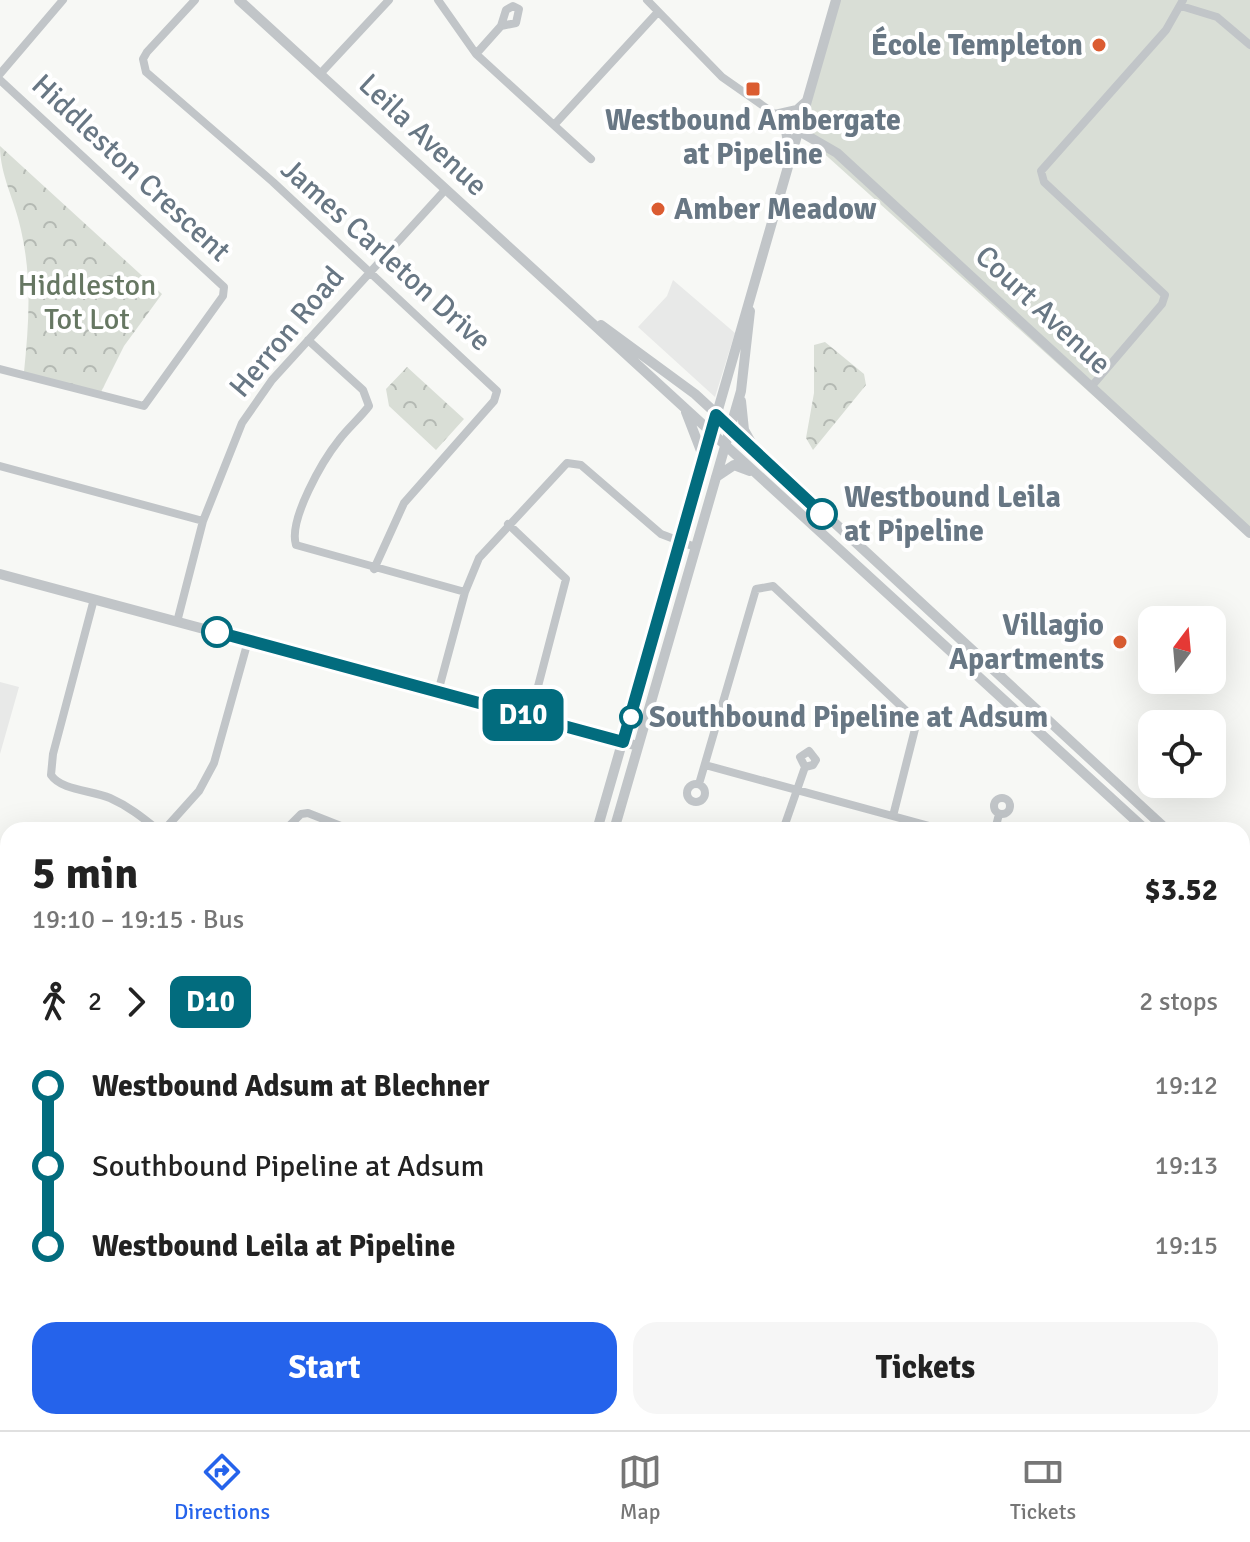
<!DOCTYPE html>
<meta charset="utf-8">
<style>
body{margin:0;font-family:Signika,sans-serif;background:#f6f6f6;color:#222;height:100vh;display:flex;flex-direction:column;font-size:30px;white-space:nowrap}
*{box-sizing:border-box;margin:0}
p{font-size:26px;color:#767676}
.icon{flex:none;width:44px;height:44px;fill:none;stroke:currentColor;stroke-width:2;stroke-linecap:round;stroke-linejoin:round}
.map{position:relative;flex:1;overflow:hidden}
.sheet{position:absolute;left:0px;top:822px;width:1250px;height:608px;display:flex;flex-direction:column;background:#fff;border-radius:24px 24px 0 0;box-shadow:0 8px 32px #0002}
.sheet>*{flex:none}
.badge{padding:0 16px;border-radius:12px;font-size:28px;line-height:52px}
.needle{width:52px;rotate:16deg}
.controls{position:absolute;left:1138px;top:606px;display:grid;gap:16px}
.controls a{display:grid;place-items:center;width:88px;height:88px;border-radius:16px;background:#fff;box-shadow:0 8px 32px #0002;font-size:40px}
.map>.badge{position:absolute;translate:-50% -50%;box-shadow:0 0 0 4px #fff}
.legs{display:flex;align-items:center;gap:12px;height:88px;padding:0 32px;font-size:26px}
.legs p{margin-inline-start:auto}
.overview{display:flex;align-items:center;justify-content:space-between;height:136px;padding:0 32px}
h1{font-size:44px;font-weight:800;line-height:60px}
.action{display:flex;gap:16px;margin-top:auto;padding:16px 32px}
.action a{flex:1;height:92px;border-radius:24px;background:#2563eb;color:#fff;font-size:32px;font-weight:800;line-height:92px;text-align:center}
.action a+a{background:#f6f6f6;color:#222}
ul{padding:0 32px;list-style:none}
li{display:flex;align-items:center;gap:28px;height:80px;font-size:30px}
li i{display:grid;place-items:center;width:12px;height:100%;margin:0 10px;background:currentColor}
li i::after{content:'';width:20px;height:20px;margin:-10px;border:6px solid;border-radius:50%;background:#fff}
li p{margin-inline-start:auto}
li:first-child i{background:linear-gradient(#0000 50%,currentColor 0)}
li:last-child i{background:linear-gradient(currentColor 50%,#0000 0)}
.dock{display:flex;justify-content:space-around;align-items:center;height:112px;border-top:2px solid #e0e0e0;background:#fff;font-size:22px;color:#767676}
.dock a{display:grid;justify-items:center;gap:4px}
.dock .current{color:#2563eb}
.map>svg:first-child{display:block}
.built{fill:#e8e9e8}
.green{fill:#d9ded6}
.park{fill:url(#park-crowns)}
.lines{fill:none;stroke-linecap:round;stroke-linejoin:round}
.minor{stroke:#c1c5c8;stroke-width:8}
.tertiary{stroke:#c1c5c8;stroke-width:10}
.line-1-casing{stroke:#fff;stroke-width:18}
.line-1{stroke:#026c7e;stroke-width:12}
.poi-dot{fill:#db5c31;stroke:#fff;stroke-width:3}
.stop-1-dot{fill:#fff;stroke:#026c7e;stroke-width:4}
.labels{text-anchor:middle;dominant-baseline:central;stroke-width:8;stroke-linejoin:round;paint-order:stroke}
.poi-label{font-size:30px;font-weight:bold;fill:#687784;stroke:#fff;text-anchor:end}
.street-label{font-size:30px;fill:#687784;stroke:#fff}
.park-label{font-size:30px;fill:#667762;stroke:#fff}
.stop-label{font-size:30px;font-weight:bold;fill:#687784;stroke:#fff;text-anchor:start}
</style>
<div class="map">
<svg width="1250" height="1430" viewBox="0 0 1250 1430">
<defs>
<pattern id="park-crowns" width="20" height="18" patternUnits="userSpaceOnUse" patternTransform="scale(2)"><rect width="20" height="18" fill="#d9ded6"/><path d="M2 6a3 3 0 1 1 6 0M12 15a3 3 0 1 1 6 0" fill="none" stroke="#b4b9b3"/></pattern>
</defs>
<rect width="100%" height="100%" fill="#f7f8f5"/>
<path class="built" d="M673,280l62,53 -20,64 -77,-70 29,-31z
M0,682l19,5 -19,67z
M1242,1306l8,7v117h-11l-9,-8h12z
M987,1422h202l9,8h-219z"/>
<path class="green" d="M836,0h414v537l-451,-406z
M715,1422h93l-7,8h-93z"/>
<path class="park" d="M0,146l162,148 -38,52 -23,46 -77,-20c5,-49 8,-94 -3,-142 -6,-30 -21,-54 -21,-84z
M825,342l39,32 2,11 -53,65 -7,-12 8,-45v-48z
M407,367l57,52 -28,31 -47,-44 -3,-17z
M652,1422h63l-7,8h-57z"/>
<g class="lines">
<path class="minor" d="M195,0l-48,52 -4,7 3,13 127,110 224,209 -3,10 -90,102 -30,66
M438,0l38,54 115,105
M647,0l75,77 77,54
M1181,6l36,11 33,28
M476,54l25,-28 5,-16 7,-4 6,3 -3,14 -15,3
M0,74l63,-74
M320,74l69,-74
M0,80l224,207 -1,9 -79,110 -144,-37
M554,125l103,-112
M308,340l55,50 6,16c-9,12 -21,22 -30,34 -16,20 -51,80 -43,105l169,47
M1091,387l71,-83 3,-9 -121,-113 -3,-11 125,-141 17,-30
M0,466l203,55
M508,524l58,55 -36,138
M94,599l-41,155 -2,21c11,16 41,15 59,23 18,8 32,19 48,32
M177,622l26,-101 39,-98 30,-43 174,-191
M438,692l27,-100 14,-34 88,-95 14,2 80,69 34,13
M705,765l239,65
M687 793a9 9 0 1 1 18 0a9 9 0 1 1-18 0Z
M699,784l57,-195 17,-3 144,135 -24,95
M994 806a8 8 0 1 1 16 0a8 8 0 1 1-16 0Z
M164,830l35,-39 15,-28 34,-122
M285,830l16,-16 7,-1 43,17
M783,830l22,-63 -5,-10 9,-6 7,9 -3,5 -8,2
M995,830l4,-16
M0,874l8,3
M0,1115l8,-3
M0,1220l8,-4
M0,1226l8,13
M416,1422l27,8
M501,1422l9,8
M116,1430l7,-8
M640,1430v-8"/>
<path class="tertiary" d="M239,0l907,830
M799,131l38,22 413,380
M790,154l-4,-23 -11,-16 22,-5 10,-9
M601,325l94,69 472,436
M741,401l3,29 9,16
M686,412l17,44
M716,477l18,-12 16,6
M0,574l638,172
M597,830l239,-830
M614,830l127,-439 9,-80
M1242,898l8,7
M1242,918l8,8
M1242,1121l8,-9
M0,1390l8,8
M0,1408l8,8
M15,1422l9,8
M35,1422l8,8
M1212,1422l8,8
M426,1430l2,-8
M443,1430l2,-8
M954,1430l10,-8"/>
</g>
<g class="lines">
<defs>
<path id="line-1" d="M217,632l406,110 93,-327 106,99"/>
</defs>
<use href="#line-1" class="line-1-casing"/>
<use href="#line-1" class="line-1"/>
</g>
<g class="poi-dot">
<circle cx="1099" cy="45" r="8"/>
<rect x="745" y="81" width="16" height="16" rx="4"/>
<circle cx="658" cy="209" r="8"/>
<circle cx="1120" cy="642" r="8"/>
</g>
<g class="stop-1-dot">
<circle cx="822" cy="514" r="14"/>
<circle cx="217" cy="632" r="14"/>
<circle cx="631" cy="717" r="10"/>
</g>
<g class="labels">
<g class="poi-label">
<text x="1083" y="45">École Templeton</text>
<text x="753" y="120" text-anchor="middle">Westbound Ambergate<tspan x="753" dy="34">at Pipeline</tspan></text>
<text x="674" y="209" text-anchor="start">Amber Meadow</text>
<text x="1104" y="625">Villagio<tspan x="1104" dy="34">Apartments</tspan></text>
</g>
<g class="street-label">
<text transform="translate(423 135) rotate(43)">Leila Avenue</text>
<text transform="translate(131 168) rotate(43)">Hiddleston Crescent</text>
<text transform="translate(386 255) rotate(42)">James Carleton Drive</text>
<text transform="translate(1043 310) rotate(43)">Court Avenue</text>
<text transform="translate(287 332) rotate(-50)">Herron Road</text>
</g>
<g class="park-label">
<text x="87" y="285">Hiddleston<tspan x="87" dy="34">Tot Lot</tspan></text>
</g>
<g class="stop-label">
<text x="844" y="497">Westbound Leila<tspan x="844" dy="34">at Pipeline</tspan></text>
<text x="649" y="717">Southbound Pipeline at Adsum</text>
</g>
</g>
</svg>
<div class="controls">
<a><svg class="needle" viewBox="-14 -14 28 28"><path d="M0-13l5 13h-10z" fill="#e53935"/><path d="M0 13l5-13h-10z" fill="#767676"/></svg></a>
<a><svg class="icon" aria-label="locate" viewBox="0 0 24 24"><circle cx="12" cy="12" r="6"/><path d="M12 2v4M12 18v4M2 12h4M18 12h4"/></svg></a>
</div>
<b class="badge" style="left:523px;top:715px;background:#026c7e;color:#fff">D10</b>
<section class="sheet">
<div class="overview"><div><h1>5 min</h1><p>19:10 – 19:15 · Bus</p></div><b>$3.52</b></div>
<div class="legs"><svg class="icon" aria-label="walk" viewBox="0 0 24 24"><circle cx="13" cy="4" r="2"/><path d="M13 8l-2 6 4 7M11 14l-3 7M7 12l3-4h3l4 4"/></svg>2<svg class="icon" aria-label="forward" viewBox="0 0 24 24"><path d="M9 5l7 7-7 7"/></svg><b class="badge" style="background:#026c7e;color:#fff">D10</b><p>2 stops</p></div>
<ul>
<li><i style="color:#026c7e"></i><b>Westbound Adsum at Blechner</b><p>19:12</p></li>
<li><i style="color:#026c7e"></i><span>Southbound Pipeline at Adsum</span><p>19:13</p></li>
<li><i style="color:#026c7e"></i><b>Westbound Leila at Pipeline</b><p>19:15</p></li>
</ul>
<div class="action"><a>Start</a><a>Tickets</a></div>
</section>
</div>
<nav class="dock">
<a class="current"><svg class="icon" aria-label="directions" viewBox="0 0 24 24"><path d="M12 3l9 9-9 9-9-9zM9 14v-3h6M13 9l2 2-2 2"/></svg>Directions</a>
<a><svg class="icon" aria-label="map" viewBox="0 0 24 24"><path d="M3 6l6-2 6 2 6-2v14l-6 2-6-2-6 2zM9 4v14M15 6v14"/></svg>Map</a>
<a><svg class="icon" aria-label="tickets" viewBox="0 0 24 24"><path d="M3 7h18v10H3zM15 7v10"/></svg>Tickets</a>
</nav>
